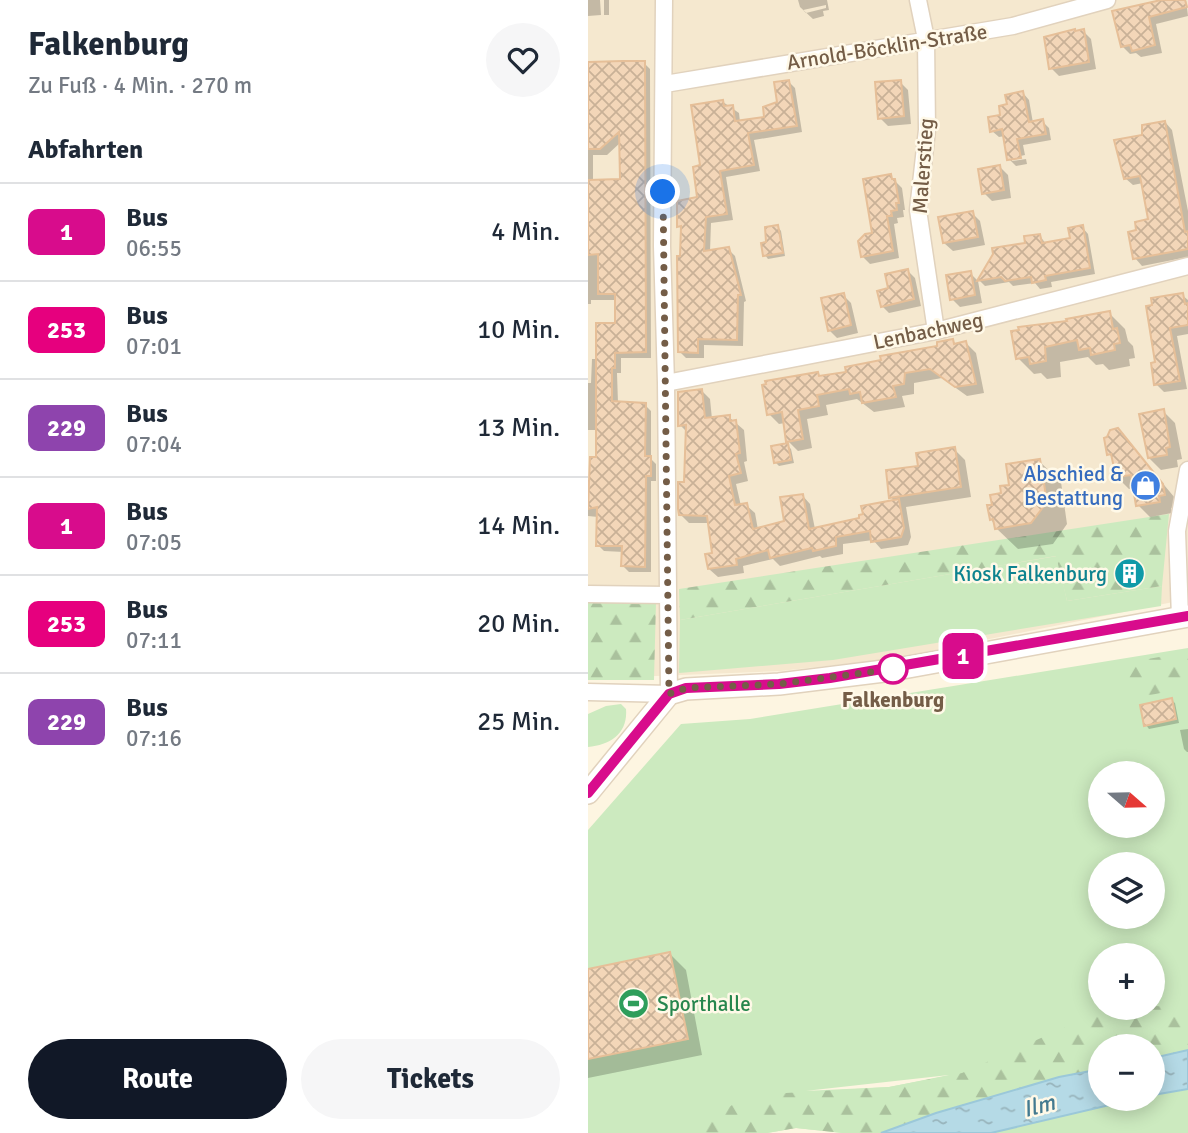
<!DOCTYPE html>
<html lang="de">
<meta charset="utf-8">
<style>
body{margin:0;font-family:Signika,sans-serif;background:#f6f6f7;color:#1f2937;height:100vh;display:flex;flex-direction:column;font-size:26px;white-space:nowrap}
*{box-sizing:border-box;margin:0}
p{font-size:23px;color:#747a83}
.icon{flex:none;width:38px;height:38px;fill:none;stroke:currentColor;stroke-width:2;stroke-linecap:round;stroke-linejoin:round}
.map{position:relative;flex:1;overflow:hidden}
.panel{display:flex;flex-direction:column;background:#fff;width:588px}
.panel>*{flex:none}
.badge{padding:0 14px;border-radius:10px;font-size:24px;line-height:46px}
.needle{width:46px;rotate:110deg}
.tools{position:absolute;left:500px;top:761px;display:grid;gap:14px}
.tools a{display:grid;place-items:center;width:77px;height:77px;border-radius:50%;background:#fff;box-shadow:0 4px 18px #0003;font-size:35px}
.you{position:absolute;width:35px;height:35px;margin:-18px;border:5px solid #fff;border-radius:50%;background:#1a73e8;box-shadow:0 0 0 10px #1a73e833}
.map>.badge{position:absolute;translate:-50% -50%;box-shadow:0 0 0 4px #fff}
h2{padding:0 28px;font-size:26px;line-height:63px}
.round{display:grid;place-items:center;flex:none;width:74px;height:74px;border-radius:37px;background:#f6f6f7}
.head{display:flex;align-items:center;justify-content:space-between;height:119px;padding:0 28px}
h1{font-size:33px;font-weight:700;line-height:52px}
.action{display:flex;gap:14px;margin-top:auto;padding:14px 28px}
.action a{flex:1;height:80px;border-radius:42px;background:#111827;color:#fff;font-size:28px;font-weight:700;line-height:80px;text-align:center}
.action a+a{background:#f6f6f7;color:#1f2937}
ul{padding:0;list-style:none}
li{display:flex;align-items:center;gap:21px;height:98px;padding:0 28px;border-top:2px solid #e0e1e3}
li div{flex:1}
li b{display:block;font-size:26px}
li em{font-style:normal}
li .badge{min-width:77px;font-weight:700;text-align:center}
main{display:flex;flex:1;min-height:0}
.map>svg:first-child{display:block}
.residential{fill:#f5e8cf}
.green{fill:#cceabf;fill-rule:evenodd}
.forest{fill:url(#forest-firs)}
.water{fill:url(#water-ripples);stroke:#9bc8d9;stroke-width:2}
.shadow{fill:#0003;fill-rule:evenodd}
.building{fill:url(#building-cross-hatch);stroke:#e6bf98;stroke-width:2}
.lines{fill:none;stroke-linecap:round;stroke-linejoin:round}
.minor-casing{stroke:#e1d2bd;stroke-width:19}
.tertiary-casing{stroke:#e1d2bd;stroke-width:24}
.minor{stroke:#fff;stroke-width:16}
.tertiary{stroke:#fff;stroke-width:21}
.line-casing{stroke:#fff;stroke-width:16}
.line{stroke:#d80c8c;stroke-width:10}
.walk{stroke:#745d47;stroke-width:7;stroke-dasharray:0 12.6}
.stop-dot{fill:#fff;stroke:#d80c8c;stroke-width:3.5}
.labels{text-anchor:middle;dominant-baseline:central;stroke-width:5;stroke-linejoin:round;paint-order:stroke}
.street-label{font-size:21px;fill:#745d47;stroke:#fff9e8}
.shop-label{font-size:21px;fill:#366cbe;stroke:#fff9e8;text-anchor:end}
.culture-label{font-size:21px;fill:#0d838f;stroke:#fff9e8;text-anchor:end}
.stop-label{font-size:21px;font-weight:bold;fill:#745d47;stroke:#fff9e8}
.leisure-label{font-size:21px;fill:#27864d;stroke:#fff9e8;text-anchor:start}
.water-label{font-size:23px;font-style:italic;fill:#437a90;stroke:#fff9e8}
</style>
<main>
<section class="panel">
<div class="head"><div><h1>Falkenburg</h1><p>Zu Fuß · 4 Min. · 270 m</p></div><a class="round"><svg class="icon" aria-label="heart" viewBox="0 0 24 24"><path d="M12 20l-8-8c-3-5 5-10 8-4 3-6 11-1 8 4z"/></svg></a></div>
<h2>Abfahrten</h2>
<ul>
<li><span class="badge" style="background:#d80c8c;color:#fff">1</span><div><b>Bus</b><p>06:55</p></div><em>4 Min.</em></li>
<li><span class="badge" style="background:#e6007e;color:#fff">253</span><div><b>Bus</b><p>07:01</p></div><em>10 Min.</em></li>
<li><span class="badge" style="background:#8e44ad;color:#fff">229</span><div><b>Bus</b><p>07:04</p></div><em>13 Min.</em></li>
<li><span class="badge" style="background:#d80c8c;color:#fff">1</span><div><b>Bus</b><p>07:05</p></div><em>14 Min.</em></li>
<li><span class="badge" style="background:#e6007e;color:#fff">253</span><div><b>Bus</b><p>07:11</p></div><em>20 Min.</em></li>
<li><span class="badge" style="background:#8e44ad;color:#fff">229</span><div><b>Bus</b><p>07:16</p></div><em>25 Min.</em></li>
</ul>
<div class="action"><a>Route</a><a>Tickets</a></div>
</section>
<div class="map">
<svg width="600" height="1133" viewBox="0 0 600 1133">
<defs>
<pattern id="forest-firs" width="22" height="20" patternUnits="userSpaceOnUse" patternTransform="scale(1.75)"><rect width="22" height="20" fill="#cceabf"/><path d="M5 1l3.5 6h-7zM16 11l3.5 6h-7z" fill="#aac19d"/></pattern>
<pattern id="water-ripples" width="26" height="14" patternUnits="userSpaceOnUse" patternTransform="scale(1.75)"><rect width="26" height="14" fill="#b5dae6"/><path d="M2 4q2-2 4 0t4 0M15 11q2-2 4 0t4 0" fill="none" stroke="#98b4bc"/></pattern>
<pattern id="building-cross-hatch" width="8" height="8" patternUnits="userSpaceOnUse" patternTransform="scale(1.75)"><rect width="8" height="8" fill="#f3d6b8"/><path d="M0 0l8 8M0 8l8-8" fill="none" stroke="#c9b197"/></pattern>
</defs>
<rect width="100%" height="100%" fill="#fdf5e1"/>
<path class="residential" d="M0,0h600v599l-297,60 -111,12 -124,5 -68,1z"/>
<path class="green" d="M469,556l10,45 95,-15 -1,20 -328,54 -154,13 1,-53z
M600,648v485h-345l-47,-5 -29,5h-179v-303l93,-106 69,-5zM513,774h52v52h-52zM513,864h52v53h-52zM513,956h52v52h-52zM513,1046h52v53h-52zM361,1075l-60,12 -85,4h1z
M33,704l5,5c2,24 -15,36 -38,38v-33l18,-8z"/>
<path class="forest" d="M581,514l-7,72 -95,15 -11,-45 -376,64 -1,-31z
M0,602h68l-2,78h-66z
M600,652v41l-12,3 -1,-6 -44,9 -6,-36z
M565,1006l34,1 1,43 -35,8v-12h-52v23l-42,8 -123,36 -55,20h-38l-47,-5 -29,5h-76l44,-30 51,-10 103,-6 73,-14 147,-65h44z"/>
<path class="water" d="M600,1050v39l-35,6v-37z
M513,1069v30h34l-144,34h-110l55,-20 123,-36z"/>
<path class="shadow" d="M0,0h12l1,15 -13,1z
M16,0h5v15h-5z
M210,0h29l2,10 -6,1 1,5 -11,3 -13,-12zM238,5v3l-20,5 -3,-3z
M581,0h17l2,16 -32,8 6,29 -21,4 -5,-4 -6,1 -8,-8 -8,-34z
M495,31l8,8 5,30 -37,7 -8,-8 25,-35z
M56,63l6,6 1,289h-30v15h-4l1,30 27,2 6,6v48l5,5v17h-5v91h-22l-6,-6 1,-14 -20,-1 -6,-6v-28l-10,-1v-36h3l7,-21v-29h-10v-47h3l1,-24h6l19,-35v-24h-26v4h-3v-240zM33,142v39l-28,1v-27h14z
M201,82l6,6 7,44 -48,8 6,31 -34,6 7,43 -22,3 -1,29 18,-3 7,7 11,45 -2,1 -1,44 -39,-1v13h-18l-7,-7 4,-121 -4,-4 20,-27 3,-32 21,-65 16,11 1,9 26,-4 13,-14z
M312,82l8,8 3,34 -23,2 -8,-8z
M435,93l6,7 4,23 9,-2 7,7 2,12 -28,5 2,10 -13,3v3l14,-2 1,5 -11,2 -7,-7 -4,-23 -6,1 -7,-6 17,-26z
M577,122l7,8 16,81v46l-46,9 -7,-8 3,-27 12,-10 -7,-38 -10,2 -8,-7 18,-41z
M412,167l8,8 3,23 -19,3 -8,-8z
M302,176l12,12 3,22h-2l1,7 -7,1 1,5 -4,1 5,34 -29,6 -8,-8 12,-22z
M384,213l8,8 5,24 -32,6 -9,-8z
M190,227l3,4 4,25 -17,3 -3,-4 3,-12z
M494,227l6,7 7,40 -44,8 1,5 -12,2 -5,-6 -22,3 -4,-4 -24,4 -6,-6 61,-44 6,8 26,-5z
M320,271l7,7 6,28 -32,7 -7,-7 8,-16z
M382,273l8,8 4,22 -22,4 -8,-8z
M255,295l8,8 7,30 -21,5 -8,-8z
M594,295l6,5v34l-11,2 10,53 -23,3 -8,-8 -2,-77z
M521,313l16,16 3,12 5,5 2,12 -6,1 1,7 -21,4 -6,-6 -7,1 -8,-8 -28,5 1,15 -14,2 -6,-6 -7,1 -16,-16 51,-35z
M364,341l4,4 10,-2 10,10 8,40 -17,3 -25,-18 -28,5v11l-12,2 3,11 -31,5 -17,-13 -31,6 2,10 -21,4 5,29 -14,3 -10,-10 -3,-18 -6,1 -10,-10 48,-41 5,5 26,-4 91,-26z
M114,391l8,8 2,20 17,-2 15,13 3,31 -3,1 4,19 -12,3 5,22 5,-1 9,8 3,17 28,-7 16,-28 8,9 5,25 46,-9 34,-18 -4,-5 29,-29 34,-19 11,11 6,37 -65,10 5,30 -3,8 -27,4 -8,-9 -30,4v10l-21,4 -2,-2 -40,10 -7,-7 -30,7 1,7 -26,4 -9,-8 5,-15 -4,-31h-21l-9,-9 5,-31 2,-51 -7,-7z
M575,411l12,12 7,36 -5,1 1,7 -17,3 -12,-12z
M530,430l57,68 2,9 -6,1 1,5 -22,4 -12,-12 -3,-17 -6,1 -12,-12 -3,-18 -5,-5z
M199,445l4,4 3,14 -15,3 -4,-4z
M451,461l22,21 6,42 -14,20 -35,5 -22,-21 -5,-9 3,-13z
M583,700l4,3 4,20 -30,6 -3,-4z
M600,729v23h-1l-3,-3 -4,-19z
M82,954l16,16 16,85 -114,23v-107z"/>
<path class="building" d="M573,0h24l2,7 -38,10 6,28 -23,6 -2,-6 -9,2 -9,-36z
M487,29v2l9,-2 5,33 -40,7 -5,-32z
M34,61h23l1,291 -31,1v15h-3v33l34,2 -1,53h6v20h-5l-1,91 -24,-1 1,-20h-26l1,-39 -9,2 2,-52h6v-134h19v-29h-17v-40l-10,1v-75l32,-1 -1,-47 -19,17h-12v-87z
M201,80l8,46 -49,7 6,32 -34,6 7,43 -21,3 -2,34 25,-4 12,48h-3l-1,45 -39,-1v14l-20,-1 -1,-96h3l1,-30 -4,1v-26l20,-4 -4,-30 7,-2 -9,-60 32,-5 1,6 9,-1 2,16 29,-4 -1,-10 14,-5 -3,-20z
M313,80l3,36 -26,3 -3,-37z
M435,91l6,31 14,-3 3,15 -29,5 4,19 -14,2 -5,-31 -12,3 -2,-15 12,-2 -1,-9 8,-2 -2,-9z
M577,121l20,111 3,-1v18l-55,10 -5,-27 8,-2 -1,-8 13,-3 -8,-43 -16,3 -10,-39 28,-5v-10z
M412,165l4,25 -22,4 -4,-25z
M303,174l1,5h3l4,24h-3l1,7 -6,1 1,5h-5l6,35 -32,6 -3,-16 7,-7 7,-1 -9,-54z
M385,211l5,26 -35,6 -5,-26z
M190,225l5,28 -20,3 -2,-13 5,-1 -1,-15z
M495,225l7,43 -45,8 1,4 -14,3 -1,-6 -26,4 -4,-4 -24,4 16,-27 -1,-6 33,-5 -1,-7 16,-2 2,9 28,-5 -2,-10z
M320,269l6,30 -33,8 -4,-16 11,-3 -3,-14z
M383,271l4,24 -25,5 -4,-25z
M256,293l7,32 -23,6 -7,-33z
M595,293l2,11 3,-1v22l-18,3 10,53 -26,4 -3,-22 4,-1 -9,-56 6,-1 -1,-7z
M522,311l3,18 4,-1 3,15 -6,1 1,6 -24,5 -1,-7 -11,2 -2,-10 -32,7 1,14 -16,3 -1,-7 -13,2 -5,-28 8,-1 -1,-3 49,-6 -1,-2z
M365,339l1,5 12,-3 10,43 -21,3 -25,-18 -25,4 -1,11 -11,2 3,11 -34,6 -2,-11 -10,2 -1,-5 -32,6 2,11 -21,4 5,29 -17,3 -4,-30 -15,3 -5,-30 4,-1 -1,-3 53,-9 1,4 27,-4 -1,-5 36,-7 -1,-4 57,-10v-4z
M114,389l3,29 25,-3v6l6,-1 4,33 -4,1 5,19 -12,3 6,29 12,-2 6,26 31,-8 -4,-24 23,-3 6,35 50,-11v-3l4,-1 -2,-8 38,-7 5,29 -3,9 -30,5 -1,-11 -34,6v9l-23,5 -1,-3 -42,10 -2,-8 -32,9 1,6 -29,4 -3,-15 7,-1 -5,-37 -28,-1 -1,-6v-27h6l2,-57 -8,1v-34z
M576,409l6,38 -4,1 1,7 -19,3 -9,-44z
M530,428l45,56 2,11 -6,1 1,6 -24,4 -5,-31 -15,2 -5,-23 -4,1 -3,-17 3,-1 3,-7z
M200,443l3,17 -17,3 -3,-17z
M367,447l6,40 -72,11 -3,-28 32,-4 -2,-13z
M452,459l7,43 -16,21 -36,6 -2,-10 -3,1 -3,-15h5l-2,-10 11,-2 -1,-7 9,-1 -3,-21z
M584,698l4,21 -32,7 -4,-21z
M82,952l18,87 -100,20v-90z"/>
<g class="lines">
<defs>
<path id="minor" d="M330,0l8,39 1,91 -9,80 18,121
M77,84l348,-58 94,-26
M78,383l270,-52 252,-65
M0,594l79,1
M592,618l-3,-87 11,-61
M0,692l81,2 -3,-311 -4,-137 2,-246"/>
<path id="tertiary" d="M0,793l81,-99 17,-5 93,-5 113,-14 296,-54"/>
</defs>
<use href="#minor" class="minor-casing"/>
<use href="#tertiary" class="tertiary-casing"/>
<use href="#minor" class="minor"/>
<use href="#tertiary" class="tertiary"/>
</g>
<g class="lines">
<defs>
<path id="line" d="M0,793l81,-99 17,-6 93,-4 51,-6 358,-62"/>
</defs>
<use href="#line" class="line-casing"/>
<use href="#line" class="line"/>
<path class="walk" d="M75,192l6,502 17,-6 93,-4 114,-15"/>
</g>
<defs>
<symbol id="shop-disc" viewBox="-11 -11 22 22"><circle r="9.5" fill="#3f7fe0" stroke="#fff9e8"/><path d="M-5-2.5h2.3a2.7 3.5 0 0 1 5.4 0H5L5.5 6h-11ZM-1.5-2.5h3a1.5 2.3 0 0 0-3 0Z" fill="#fff"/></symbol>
<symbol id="building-disc" viewBox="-11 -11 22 22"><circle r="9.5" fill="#0f9aa8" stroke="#fff9e8"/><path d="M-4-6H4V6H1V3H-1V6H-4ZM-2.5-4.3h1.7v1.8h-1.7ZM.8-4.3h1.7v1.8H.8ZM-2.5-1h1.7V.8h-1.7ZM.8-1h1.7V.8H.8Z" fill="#fff"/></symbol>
<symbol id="stadium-disc" viewBox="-11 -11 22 22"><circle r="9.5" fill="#2e9e5b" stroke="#fff9e8"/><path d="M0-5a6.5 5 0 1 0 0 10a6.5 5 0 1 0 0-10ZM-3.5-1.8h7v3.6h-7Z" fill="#fff"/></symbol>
</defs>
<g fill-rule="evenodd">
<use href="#shop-disc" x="540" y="468" width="35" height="35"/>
<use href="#building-disc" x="524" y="556" width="35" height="35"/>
<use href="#stadium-disc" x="28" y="986" width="35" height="35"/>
</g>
<circle class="stop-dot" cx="305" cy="669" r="14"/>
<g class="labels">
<g class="street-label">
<text transform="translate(299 47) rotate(-9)">Arnold-Böcklin-Straße</text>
<text transform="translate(335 166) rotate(-86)">Malerstieg</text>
<text transform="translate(340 331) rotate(-12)">Lenbachweg</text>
</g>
<g class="shop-label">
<text x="535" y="474">Abschied &amp;<tspan x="535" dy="24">Bestattung</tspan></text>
</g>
<g class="culture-label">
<text x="519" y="574">Kiosk Falkenburg</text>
</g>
<g class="stop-label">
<text x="305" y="700">Falkenburg</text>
</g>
<g class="leisure-label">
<text x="69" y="1004">Sporthalle</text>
</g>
<g class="water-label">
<text transform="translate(451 1106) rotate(-15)">Ilm</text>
</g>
</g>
</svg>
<div class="tools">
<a><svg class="needle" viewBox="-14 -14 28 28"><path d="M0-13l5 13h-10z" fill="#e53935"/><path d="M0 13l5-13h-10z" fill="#747a83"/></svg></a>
<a><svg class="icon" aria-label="layers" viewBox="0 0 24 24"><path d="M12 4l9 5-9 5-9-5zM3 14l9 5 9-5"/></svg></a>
<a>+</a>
<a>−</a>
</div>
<div class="you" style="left:75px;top:192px"></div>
<b class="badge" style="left:375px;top:656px;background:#d80c8c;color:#fff">1</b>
</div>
</main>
